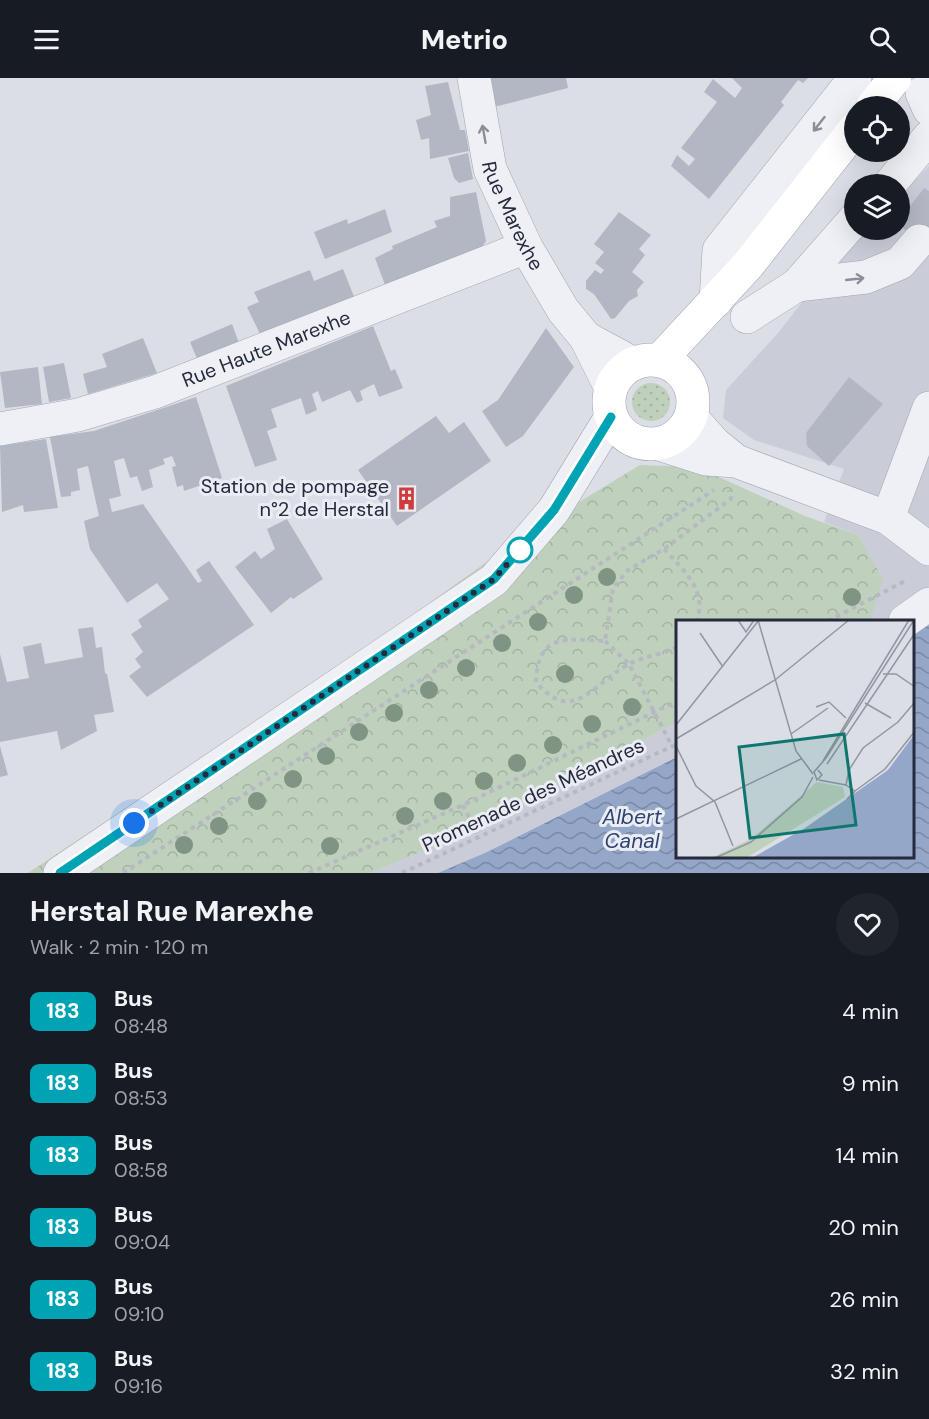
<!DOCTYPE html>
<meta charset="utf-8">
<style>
body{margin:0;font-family:"DM Sans",sans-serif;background:#20242c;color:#f1f3f6;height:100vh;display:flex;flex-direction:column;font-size:22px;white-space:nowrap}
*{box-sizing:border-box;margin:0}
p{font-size:20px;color:#9ea1a6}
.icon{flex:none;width:33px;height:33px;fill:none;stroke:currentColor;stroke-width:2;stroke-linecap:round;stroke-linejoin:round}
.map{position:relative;height:795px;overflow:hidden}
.drawer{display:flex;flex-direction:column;background:#171b24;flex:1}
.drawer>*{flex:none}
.badge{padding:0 12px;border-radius:9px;font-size:21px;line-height:39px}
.buttons{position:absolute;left:844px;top:18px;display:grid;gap:12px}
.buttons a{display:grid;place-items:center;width:66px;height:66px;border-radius:50%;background:#171b24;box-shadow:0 6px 24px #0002;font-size:30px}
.you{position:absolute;width:30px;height:30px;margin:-15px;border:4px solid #fff;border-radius:50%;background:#1a73e8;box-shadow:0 0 0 9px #1a73e833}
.map>.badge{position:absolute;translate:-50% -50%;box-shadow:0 0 0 3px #fff}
.round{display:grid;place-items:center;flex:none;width:63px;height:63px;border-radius:32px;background:#20242c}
.summary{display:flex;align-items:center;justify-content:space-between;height:102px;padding:0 30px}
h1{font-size:28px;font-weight:800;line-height:45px}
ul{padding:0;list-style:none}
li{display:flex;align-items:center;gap:18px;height:72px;padding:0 30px}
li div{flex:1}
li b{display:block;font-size:22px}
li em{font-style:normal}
li .badge{min-width:66px;font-weight:700;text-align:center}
header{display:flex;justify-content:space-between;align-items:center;height:78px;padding:0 30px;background:#171b24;font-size:27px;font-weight:800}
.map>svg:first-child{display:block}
.built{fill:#cacdd8}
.grass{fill:url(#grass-dots)}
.park{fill:url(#park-crowns)}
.water{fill:url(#water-waves)}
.building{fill:#b3b7c3}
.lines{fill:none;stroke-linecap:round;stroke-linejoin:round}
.minor-casing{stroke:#a1a5b0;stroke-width:34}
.major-casing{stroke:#9ba1b2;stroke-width:34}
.path{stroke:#b6b9c1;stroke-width:4;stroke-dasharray:4.5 4.5;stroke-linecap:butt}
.minor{stroke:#eef0f5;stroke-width:33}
.major{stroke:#fff;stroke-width:33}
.tree{fill:#809483}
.oneway{stroke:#8a8e99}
.line-casing{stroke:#fff;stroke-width:14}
.line{stroke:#00a3b4;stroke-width:9}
.walk{stroke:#252b3d;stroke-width:6;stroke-dasharray:0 10.8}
.stop-dot{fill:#fff;stroke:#00a3b4;stroke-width:3}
.labels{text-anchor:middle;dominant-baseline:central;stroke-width:6;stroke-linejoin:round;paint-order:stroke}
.street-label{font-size:20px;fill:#252b3d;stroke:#ebedf4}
.poi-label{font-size:20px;fill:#252b3d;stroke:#ebedf4;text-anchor:end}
.water-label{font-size:21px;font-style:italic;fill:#2f4371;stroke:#ebedf4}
.inset-road{fill:none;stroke:#9396a2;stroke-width:1.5}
.view{fill:#0f766e;fill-opacity:0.15;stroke:#0f766e;stroke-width:3}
.inset-edge{fill:none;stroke:#252b3d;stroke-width:3}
</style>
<header><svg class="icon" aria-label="menu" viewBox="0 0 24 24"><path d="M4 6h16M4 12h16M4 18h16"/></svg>Metrio<svg class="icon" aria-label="search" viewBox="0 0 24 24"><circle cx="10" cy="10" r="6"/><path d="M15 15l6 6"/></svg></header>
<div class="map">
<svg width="929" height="795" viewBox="0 0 929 795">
<defs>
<pattern id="grass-dots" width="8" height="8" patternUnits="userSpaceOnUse" patternTransform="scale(1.5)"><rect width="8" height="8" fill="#bfd0bd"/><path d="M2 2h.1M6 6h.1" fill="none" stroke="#a4b3a3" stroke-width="1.8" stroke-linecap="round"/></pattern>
<pattern id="park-crowns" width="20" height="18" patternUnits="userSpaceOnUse" patternTransform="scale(1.5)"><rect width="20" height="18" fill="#bfd0bd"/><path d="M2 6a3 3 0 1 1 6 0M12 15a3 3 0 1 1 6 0" fill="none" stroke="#a4b3a3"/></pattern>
<pattern id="water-waves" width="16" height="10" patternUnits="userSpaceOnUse" patternTransform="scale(1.5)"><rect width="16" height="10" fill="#95a7c8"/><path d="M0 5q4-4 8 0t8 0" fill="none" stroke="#7988a4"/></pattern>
</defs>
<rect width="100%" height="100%" fill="#dcdee6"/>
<path class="built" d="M929,88v453l-62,2 3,-2 -12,-84 -34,-13 20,-53 -90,-29 -31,-22 3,-28 52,-57 55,-71 32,-32h35v-35z
M677,644v35l-190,95 -49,21h-67l111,-47z"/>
<path class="grass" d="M632 324a19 19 0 1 1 38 0a19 19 0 1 1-38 0Z"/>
<path class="park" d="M640,387l57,2 108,49 53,19 25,44 -13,41 -193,1v101l-195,104 -111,47h-343l340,-226 155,-111z"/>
<path class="water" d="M929,547v248h-491l49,-21 190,-95v99h235l1,-222z"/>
<path class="building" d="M489,0h77l2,10 -74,19z
M732,0h76l-5,5 -5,-3 -17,22 3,3 -75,94 -38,-33 6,-11 12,11 6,-7 -14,-11 36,-46 -13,-10 9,-13 22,19 7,-10z
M448,4l12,48h5l4,21 -39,8 -1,-21 -8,2 -5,-20 15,-5 -6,-29z
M468,75l5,26 -14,4 -5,-5 -6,-20z
M924,110l5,3v57l-29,-22v-7z
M476,114l10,49 -4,6 -97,38 -10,-27 18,-9 -1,-3 45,-19 -3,-6 16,-5v-19z
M385,131l7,23 -67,27 -11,-27 33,-13 1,5z
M619,134l32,23 -12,14 6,6 -13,17 12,10 -7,8 1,6 -9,5 -14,17 -4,1 -17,-25 -8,-5v-8l9,-11 6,4 3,-4 -9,-7 9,-11 -10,-8z
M343,191l12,30 -94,37 -14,-29 12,-5 -5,-10 56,-22 4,11z
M232,246l7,19 -41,18 -8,-19z
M373,248l18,45 4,-2 8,19 -24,9 -5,-13 -14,7 3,9 -6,3 -7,-13 -28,12 -4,-11 -6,3 5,16 -11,5 -5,-17 -30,11 6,18 -10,4 10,29 -22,7 -29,-81z
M546,250l28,39 -51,69 -17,11 -24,-36 16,-11z
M143,260l14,35 -69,21 -5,-20 24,-7 -5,-13z
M64,285l7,35 -22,4 -6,-35z
M38,289l4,37 -37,4 -5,-36z
M849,299l34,27 -54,62 -22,-20 -1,-13z
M196,319l26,81 -38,13 -1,-6 -6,2 -5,-20 4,-1 -4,-10 -9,3 2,5 -16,6 4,17 -11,4 -5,-15 -7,2 -6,-20 -10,3 7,35 -12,3 3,13 31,-8 55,79 4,-2 -6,-11 13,-9 45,64 -107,72 -18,-21 12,-9 -6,-8 8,-7 -12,-18 11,-7 -4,-7 31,-21 -12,-16 -30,20 -37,-54 -6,-28 15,-5 -11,-50 -11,3 3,21 -9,2v4l-10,1 -11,-60 44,-6z
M436,338l13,17 15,-11 27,39 -94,65 -39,-56z
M46,361l12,69 -34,4 -1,-7 -21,7 -2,-66z
M287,441l36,60 -30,20 -2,-2 -20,16 -36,-46 20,-16 6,8 14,-10 -8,-20z
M93,549l3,21 6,-1 3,26 2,1 7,38 -20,3 3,16 -36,19 -4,-19 -57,11v-88l7,28 22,-4 -6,-31 18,-4 4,21 38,-7 -5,-28z
M0,668l8,29 -8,2z"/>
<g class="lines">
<defs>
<g id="minor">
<path id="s1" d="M474,0l16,91 36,78 37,63 23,28 25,50"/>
<path d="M922,15l7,16"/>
<path d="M890,106l39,-47"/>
<path d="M797,207l69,-8 34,-14 19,-22"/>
<path d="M716,223l3,-51 136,-172"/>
<path d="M747,239l50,-32 58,-66"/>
<path d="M586,260l48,26"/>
<path d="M929,330l-41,110 41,31"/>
<path d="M691,339l23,26 22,18"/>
<path id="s2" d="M0,351l78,-14 77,-23 371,-145"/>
<path d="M659,366l47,15 30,2 152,57"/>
<path d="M905,543l24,-17"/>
<path d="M60,795l434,-293 60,-70 57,-93"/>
</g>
<path id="major" d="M873,28l22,-28
M609 324a42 42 0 1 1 84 0a42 42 0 1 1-84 0Z
M659,283l89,-96 107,-136"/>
</defs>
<use href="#minor" class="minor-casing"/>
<use href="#major" class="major-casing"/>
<path class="path" d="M664,471c20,22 43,40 33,72
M828,543l79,-41
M605,563l24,23 43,82
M677,569c-15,8 -33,9 -48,17 -37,20 -56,62 -93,18 2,-49 29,-43 69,-41l8,-53 15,-18 36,-21 67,-50 -2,-9
M463,727l16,33
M123,795l591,-383
M309,795l154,-68 214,-104
M402,795l275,-129"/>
<use href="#minor" class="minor"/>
<use href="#major" class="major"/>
</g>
<g class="tree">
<circle cx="607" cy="499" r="9"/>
<circle cx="574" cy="517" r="9"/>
<circle cx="852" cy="519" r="9"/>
<circle cx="538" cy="544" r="9"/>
<circle cx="502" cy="565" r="9"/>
<circle cx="466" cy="590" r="9"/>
<circle cx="565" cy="596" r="9"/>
<circle cx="429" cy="612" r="9"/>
<circle cx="632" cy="629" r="9"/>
<circle cx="394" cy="635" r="9"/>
<circle cx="592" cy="646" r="9"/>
<circle cx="359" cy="654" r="9"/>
<circle cx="553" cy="667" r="9"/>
<circle cx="326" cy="678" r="9"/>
<circle cx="517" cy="685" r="9"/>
<circle cx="293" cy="701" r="9"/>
<circle cx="484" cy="703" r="9"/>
<circle cx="257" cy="723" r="9"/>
<circle cx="443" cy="723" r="9"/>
<circle cx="405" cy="738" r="9"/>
<circle cx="219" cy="748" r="9"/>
<circle cx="184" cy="767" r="9"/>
<circle cx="330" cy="768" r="9"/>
</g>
<defs><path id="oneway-shaft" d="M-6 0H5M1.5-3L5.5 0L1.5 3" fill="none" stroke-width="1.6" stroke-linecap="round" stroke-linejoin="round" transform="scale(1.5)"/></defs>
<g class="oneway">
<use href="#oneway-shaft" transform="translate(819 46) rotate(128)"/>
<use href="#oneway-shaft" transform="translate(484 56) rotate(-100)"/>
<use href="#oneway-shaft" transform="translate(855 201) rotate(-6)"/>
</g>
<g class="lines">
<defs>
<path id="line" d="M60,795l434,-294 60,-69 57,-93"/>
</defs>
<use href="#line" class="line-casing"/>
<use href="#line" class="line"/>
<path class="walk" d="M134,745l360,-244 30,-34 -4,5"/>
</g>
<defs>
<symbol id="building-bare" viewBox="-9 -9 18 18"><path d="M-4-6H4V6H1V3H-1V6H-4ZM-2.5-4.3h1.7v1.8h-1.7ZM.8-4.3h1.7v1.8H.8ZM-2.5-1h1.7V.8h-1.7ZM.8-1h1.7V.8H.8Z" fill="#d03c3e" stroke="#ebedf4" stroke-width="2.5" paint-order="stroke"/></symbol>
</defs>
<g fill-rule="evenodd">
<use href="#building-bare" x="390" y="404" width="33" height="33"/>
</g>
<circle class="stop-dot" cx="520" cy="472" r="12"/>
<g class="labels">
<g class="street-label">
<text stroke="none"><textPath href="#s1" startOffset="144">Rue Marexhe</textPath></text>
<text stroke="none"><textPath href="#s2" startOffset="279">Rue Haute Marexhe</textPath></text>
<text transform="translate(533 717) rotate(-25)">Promenade des Méandres</text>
</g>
<g class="poi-label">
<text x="389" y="408">Station de pompage<tspan x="389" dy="23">n°2 de Herstal</tspan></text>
</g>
<g class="water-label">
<text x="632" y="739">Albert<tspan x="632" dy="24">Canal</tspan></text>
</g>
</g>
<g transform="translate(676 542)">
<rect width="238" height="238" fill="#dcdee6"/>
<path d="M141,162l26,5 2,10 -99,61h-35l40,-19z" fill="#bfd0bd"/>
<path d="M238,115v123h-162l53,-30 83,-58z" fill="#95a7c8"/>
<path class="inset-road" d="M62,0l8,12 8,-12M82,0l38,131 17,23M24,13l23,34M207,54h13l19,13M189,83l26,15M140,87l13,-5 17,16M0,105l83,-105M115,114l37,-26M0,119l99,-59 74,-60M0,126l20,40 19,16 18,44M147,141l86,-141M151,144l88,-131M142,150l4,5 -5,5 -3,-8 12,-14 88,-138M143,160l27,5M179,171l30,-22 30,-38M171,179l8,-8 -9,-6 3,-15 14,-22 35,-26 17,-20M0,199l125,-60M39,238l36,-16 51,-45 11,-20"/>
<path class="view" d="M168,114l12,91 -106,13 -11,-91z"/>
<rect width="238" height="238" class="inset-edge"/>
</g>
</svg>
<div class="buttons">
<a><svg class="icon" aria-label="locate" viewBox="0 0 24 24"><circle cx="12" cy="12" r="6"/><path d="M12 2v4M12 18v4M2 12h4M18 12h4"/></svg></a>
<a><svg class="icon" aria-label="layers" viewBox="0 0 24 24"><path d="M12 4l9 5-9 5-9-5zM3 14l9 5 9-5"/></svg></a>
</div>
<div class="you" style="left:134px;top:745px"></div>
</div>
<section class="drawer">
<div class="summary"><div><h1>Herstal Rue Marexhe</h1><p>Walk · 2 min · 120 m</p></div><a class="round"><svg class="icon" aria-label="heart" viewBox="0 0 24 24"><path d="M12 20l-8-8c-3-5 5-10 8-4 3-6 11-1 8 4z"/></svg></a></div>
<ul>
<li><span class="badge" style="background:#00a3b4;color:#fff">183</span><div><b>Bus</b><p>08:48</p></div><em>4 min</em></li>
<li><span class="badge" style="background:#00a3b4;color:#fff">183</span><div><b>Bus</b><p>08:53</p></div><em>9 min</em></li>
<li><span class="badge" style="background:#00a3b4;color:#fff">183</span><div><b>Bus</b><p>08:58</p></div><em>14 min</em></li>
<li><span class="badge" style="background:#00a3b4;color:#fff">183</span><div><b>Bus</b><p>09:04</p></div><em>20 min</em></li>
<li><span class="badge" style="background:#00a3b4;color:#fff">183</span><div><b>Bus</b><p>09:10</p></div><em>26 min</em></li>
<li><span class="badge" style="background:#00a3b4;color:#fff">183</span><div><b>Bus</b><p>09:16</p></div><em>32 min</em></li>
</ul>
</section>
